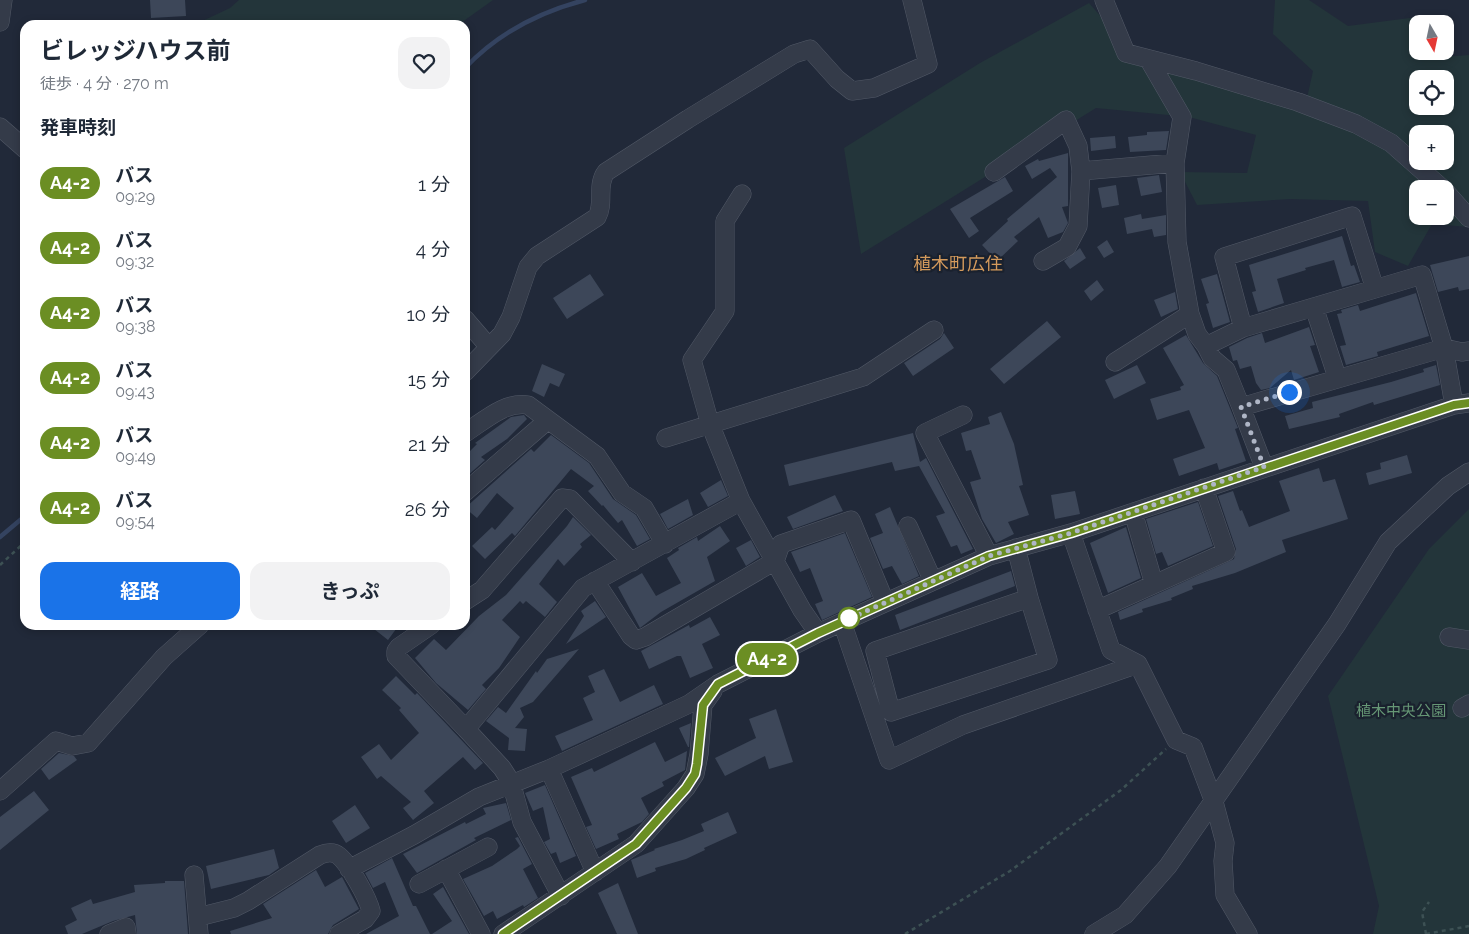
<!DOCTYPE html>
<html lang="ja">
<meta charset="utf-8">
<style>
body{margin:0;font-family:Raleway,"Noto Sans JP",sans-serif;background:#f2f2f3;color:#1f2937;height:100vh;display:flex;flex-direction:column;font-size:19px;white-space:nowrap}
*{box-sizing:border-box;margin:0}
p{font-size:16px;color:#747a83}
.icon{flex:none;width:28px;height:28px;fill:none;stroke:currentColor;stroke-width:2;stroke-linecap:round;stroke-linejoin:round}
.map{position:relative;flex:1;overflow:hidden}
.panel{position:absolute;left:20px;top:20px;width:450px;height:610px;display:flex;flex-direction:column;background:#fff;border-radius:15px;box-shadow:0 2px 8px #0003}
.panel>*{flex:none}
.badge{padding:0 10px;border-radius:16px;font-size:18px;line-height:32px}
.needle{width:32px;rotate:171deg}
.tools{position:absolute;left:1409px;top:15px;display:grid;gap:10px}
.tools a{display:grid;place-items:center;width:45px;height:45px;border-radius:10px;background:#fff;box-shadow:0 2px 8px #0003;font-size:25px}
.you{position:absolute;width:25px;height:25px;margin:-12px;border:4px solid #fff;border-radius:50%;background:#1a73e8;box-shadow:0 0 0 8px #1a73e833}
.map>.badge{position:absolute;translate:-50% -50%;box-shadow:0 0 0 2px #fff}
h2{padding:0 20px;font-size:19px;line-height:45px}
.round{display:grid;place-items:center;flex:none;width:52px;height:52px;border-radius:15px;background:#f2f2f3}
.overview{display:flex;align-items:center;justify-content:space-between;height:85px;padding:0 20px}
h1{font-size:24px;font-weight:700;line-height:38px}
.button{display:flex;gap:10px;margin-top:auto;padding:10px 20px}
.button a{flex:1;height:58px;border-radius:15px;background:#1a73e8;color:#fff;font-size:20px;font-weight:700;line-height:58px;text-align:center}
.button a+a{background:#f2f2f3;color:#1f2937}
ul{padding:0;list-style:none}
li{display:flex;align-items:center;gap:15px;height:65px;padding:0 20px}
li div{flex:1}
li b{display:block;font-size:19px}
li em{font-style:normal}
li .badge{min-width:55px;font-weight:700;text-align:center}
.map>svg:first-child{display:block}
.green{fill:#23353a;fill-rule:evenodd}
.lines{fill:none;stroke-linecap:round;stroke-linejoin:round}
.stream{stroke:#344360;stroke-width:4.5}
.building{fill:#3d4759}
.minor-casing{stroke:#525967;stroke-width:19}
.path{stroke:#3d5154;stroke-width:2.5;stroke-dasharray:4 4;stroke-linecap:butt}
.minor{stroke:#343b49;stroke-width:18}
.line-casing{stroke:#fff;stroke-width:11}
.line{stroke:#6b8e23;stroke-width:8}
.walk{stroke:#afb6c6;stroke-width:5;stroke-dasharray:0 9}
.stop-dot{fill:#fff;stroke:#6b8e23;stroke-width:2.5}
.labels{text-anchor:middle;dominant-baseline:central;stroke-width:4.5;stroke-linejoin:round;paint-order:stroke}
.park-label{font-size:15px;fill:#669775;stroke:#1a212e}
.quarter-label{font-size:18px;fill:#d49a5c;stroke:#1a212e}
</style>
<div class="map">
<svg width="1469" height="934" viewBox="0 0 1469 934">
<rect width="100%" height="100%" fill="#212939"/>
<path class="green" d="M239,0h254l-35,25h-264l36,-17z
M1275,0h34l39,26 77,-10 3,8h-10v27h22l2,6 27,-2v172l-37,-3 -24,42 -33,-14 -7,-51 -78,-2 -93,6 -17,-33 67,1 9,-38 -67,-18 -93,-9 -235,146 -17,-106 136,-85 109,-60 41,47 177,48 6,-27 -40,-37zM1418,79h27v27h-27zM1418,134h27v27h-27zM1418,189h27v27h-27z
M1469,509v425h-96l6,-28 -51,-210 101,-147z"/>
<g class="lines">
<path class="stream" d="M465,68c33,-35 74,-56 120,-68
M0,537l25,-21"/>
</g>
<path class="building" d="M150,0h35l1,16 -35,2z
M1169,131l-3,19 -36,2 -2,-15 19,-2v-3z
M1115,136l1,12 -25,3 -1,-13z
M1068,153v53l-6,1 6,16 -5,9 -15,6 -9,-21 -25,20 4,4 -21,20 -15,-16 26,-24 -1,-2 50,-42 -7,-9 -18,11 -7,-13 13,-7 1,2z
M1159,175l3,17 -21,4 -4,-18z
M1005,177l8,14 -43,27 9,13 -10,7 -19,-29z
M1116,185l3,20 -17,3 -4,-20z
M1141,214l1,5 24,-4v20l-12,2 -2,-8 -25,5 -3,-16z
M1342,236l9,30 3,-1 6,17 -18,5 -8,-27 -29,8 1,2 -29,9 7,24 -26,9 -6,-20 4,-1 -7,-26z
M1107,240l7,12 -10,6 -7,-11z
M1080,248l6,10 -16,11 -6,-8z
M1469,256v33l-10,2 -1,-4 -20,5 -8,-27z
M590,274l14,21 -37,24 -14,-21z
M1217,274l13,48 -17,6 -7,-24 3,-1 -8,-24z
M1097,280l7,10 -13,11 -7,-10z
M1175,292l3,17 -17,8 -7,-17z
M1416,293l13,43 -52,16 1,4 -32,9 -6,-19 6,-1 -9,-31 5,-1 -1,-3 17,-5 2,6z
M1047,321l14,16 -57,47 -14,-15z
M1309,327l6,18 -5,1 9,26 -25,8 -3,-10 -21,18 -9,2 -5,-7 -5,-17 -11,3 -3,-9 -4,1 -4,-14 18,-9 15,-5 3,10z
M944,333l10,15 -41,28 -9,-13 36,-24z
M1186,335l17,28 14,13 21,52 -3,1 11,32 -27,9 -2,-7 -38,13 -6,-17 32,-11 -16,-38 -32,10 -7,-21 31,-9 -1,-3 4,-2 -21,-37z
M542,364l23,10 -6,13 -9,-4 -6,14 -12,-6z
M1137,365l9,18 -32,16 -9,-19z
M1436,365l4,20 -66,20 -1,-3 -34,12 1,3 -51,12 -4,-13 28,-8 -1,-6 79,-20 33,-10 -1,-3z
M1001,412l13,32 9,41 -4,1 10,29 -21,7 6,12 -18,9 -14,-24 -12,-37 11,-3 -10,-29 -5,1 -5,-18 29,-9 -2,-7z
M524,415l3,4 -20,20 -26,18 4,3 -20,18v-22l12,-12 -2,-1 36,-26z
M913,433l7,29 6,-4 47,91 -12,5 -4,-9 -6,2 -15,-31 9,-3 -26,-47 -24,5 -3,-9 -103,24 -5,-21z
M551,435l38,28 24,36 23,16 14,24 -13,7 -15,-26 -4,3 -15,-18 -1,1 -14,-15 6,-5 -23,-17 -56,67 -3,-3 -27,26 -13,-13 20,-19 3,3 19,-22 -17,-15 -20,25 -12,-10 66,-59 3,3z
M1407,455l5,18 -43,12 -3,-12 15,-4 -1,-6z
M1319,468l4,14 12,-3 13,40 -66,21 4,12 -51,21 -43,13 1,3 -22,9 1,2 -30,9 1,3 -23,8 -2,-8 116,-53 2,-10 -18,-53 15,-5 7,20 2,-1 7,17 41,-16 -11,-30z
M721,480l7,16 -20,11 -8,-14z
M1075,491l5,23 -25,5 -4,-24z
M835,495l8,16 -50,18 -6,-12z
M688,499l5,16 -25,14 -8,-15z
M1198,502l15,44 -45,20 -6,-14 -6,2 -10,-35z
M890,507l29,69 -17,8 -10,-18 -9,3 -13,-31 13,-5 -8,-19z
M573,517l18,18 -11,9 2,3 -18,19 -6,-7 -19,25 18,18 -12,15 -19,-16 -3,3 -3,-3 -18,19 18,17 -21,31 -17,17 4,4 -18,21 -32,-27 -21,-25 19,-19 12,11 33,-34 27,-21 61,-69z
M720,526l10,15 -23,16 8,24 -54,31 -21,16 -22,-41 24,-14 14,23 25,-13 -14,-25 12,-8 -1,-2 19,-11 1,4z
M1126,527l15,51 -33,15 -18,-50z
M845,533l27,64 -50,23 -7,-16 8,-3 -13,-33 -10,4 -9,-20z
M751,540l9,17 -14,9 -10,-18z
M1011,571l4,15 -115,44 -5,-15z
M595,601l11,16 -40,27 18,-28 -3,-5z
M710,617l10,18 -18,9 11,24 -23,10 -9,-22h-4l-28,13 -8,-18 48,-26 1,3z
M369,625h30l-11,15z
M579,649l-46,53 -13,6 4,9 -9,11 12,1 -2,22 -17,-1 1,-12 -23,-17 12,-14 8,6 30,-42 1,2 10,-14z
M604,669l16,33 34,-17 9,19 -101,47 -7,-15 38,-16 -10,-22 12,-6 -7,-16z
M396,676l19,19 2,-2 66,70 -8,7 -12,-13 -39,34 10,12 -21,17 -10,-12 8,-6 -30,-26 -4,3 -16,-22 18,-13 12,16 28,-27 -20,-23 2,-2 -19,-18z
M776,709l17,53 -24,7 -4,-13 -40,20 -10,-18 41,-20 -7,-19z
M691,723l-2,24h-1l-9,-19z
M655,742l10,20 22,-11 -2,19 -23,12 2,4 -23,12 8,16 -7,8 -25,12 2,5 -23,10 -10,-22 6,-2 -21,-48 21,-9 2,4z
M59,753l15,3 3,4 -28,20 -8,-11z
M545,785l31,71 -16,7 -4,-11 -5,2 -7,-12 6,-3 -7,-32 -10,4 -8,-18z
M34,791l15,19 -49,40v-33z
M506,803l5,17 -37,18 2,2 -59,33 -14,-19 62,-32 1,2 20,-10 -3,-6z
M355,805l15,23 -24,15 -14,-22z
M728,812l9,21 -33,15 1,2 -19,9 -31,9 1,3 -19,7 -6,-18 24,-10 -1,-1 28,-9 22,-9 -3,-7z
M518,837l14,27 -9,5 15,29 -14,9 -1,-2 -26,14 -4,-8 -9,5 -21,-37 29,-13 25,-17 3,-3 -5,-8z
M274,849l5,19 -10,7 -58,14 -5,-23z
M392,858l21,48h3l14,28h-64l33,-18 -14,-34 -12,6 -8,-15z
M316,870l9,17 17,-10 17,32 -26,16 -5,9h-97l-1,-3 42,-13 -9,-14z
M165,881h19l4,53h-51l-2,-19 -22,6 -31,13h-14l-3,-8 12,-6 -6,-12 20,-9 2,5 42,-12 -1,-7 31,-2z
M618,883l20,51h-21l-19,-41z
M443,887l26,47h-37l20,-13 -19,-27z"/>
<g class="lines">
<defs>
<path id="minor" d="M1104,0l22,53 70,18 102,31 58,22 35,19 52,46
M0,22l3,-22
M1149,60l33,57 -7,46 2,79 13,72 7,20 9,12 37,-18 179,-53 22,73 10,57
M0,127l25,22
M994,172l72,-52 12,26 3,25 94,-8
M1445,191l24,27
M1043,261l24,-14 11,-21 3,-55
M1314,307l23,70
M465,319l24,28
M1243,328l-19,-71 128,-41 23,73
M1206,346l6,12 14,12 15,37 203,-59 18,4 7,-1
M1115,362l75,-48
M465,372l37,-38 9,-17 17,-50 9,-11 60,-39c8,-14 -1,-32 9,-45l82,-53 106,-65 16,-5 27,30 15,12 22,-3 54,-24 -16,-64
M1241,407l23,60
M963,415l-38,18 64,123
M465,433c19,-12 40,-32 63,-28l69,51 25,37 22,15 21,36
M666,438l197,-61 71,-47
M465,492l83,-72
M741,501l-31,-77 -18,-64 33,-49v-90l17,-27
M1133,512l21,72
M908,526l25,55
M1071,533l40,117 27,14 38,76 17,7 21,55 11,41 -2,18 2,34 23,39
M1016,548l13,50 -154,53 16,61 157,-52 -19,-62
M595,581l36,55 5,4 9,-3 130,-76 6,-17 70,-24 34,82
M465,601l17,-11 80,-92 8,1 62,63
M1097,610l129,-58 -22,-64
M842,622l47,138 74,-35 175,-61
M431,625l-32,22 -3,4v5l70,73
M1449,637l20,3
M1462,708l7,-4
M549,769l46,103
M0,791l56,-50 16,5 16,-3 76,-86 36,-32
M349,869l65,-34 65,-38 70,-28 140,-65 29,-20 100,-51 171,-77 82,-23 383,-128 15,-2
M446,869l35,65
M194,875l5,59
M419,884l69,-37
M561,896l-39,-74 -11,-40 -9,-14 -36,-39 117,-141 158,-87 61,109 16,23
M198,917l36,-9 14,-7 72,-46c5,-2 13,-4 19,1 10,8 29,42 32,55l-6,8 -26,15
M109,934l17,-7 1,7
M503,934l133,-90 50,-56 9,-14 4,-20 4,-49 10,-14
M1094,934l31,-19 43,-49 169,-242 51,-82 60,-56 21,-14"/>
</defs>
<use href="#minor" class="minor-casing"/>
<path class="path" d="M0,565l25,-23
M905,934l105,-63 111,-81 45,-41
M1426,934l43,-8
M1426,934l-4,-22 7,-10"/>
<use href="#minor" class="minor"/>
</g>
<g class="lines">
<defs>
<path id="line" d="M503,934l133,-90 50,-56 9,-14 2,-10 6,-59 15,-21 100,-51 171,-77 82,-23 383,-128 15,-2"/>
</defs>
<use href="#line" class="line-casing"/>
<use href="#line" class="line"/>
<path class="walk" d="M849,618l-7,4 147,-66 82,-23 193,-66 -23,-60 48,-15"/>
</g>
<circle class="stop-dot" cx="849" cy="618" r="10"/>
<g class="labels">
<g class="park-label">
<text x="1401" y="711">植木中央公園</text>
</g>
<g class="quarter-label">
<text x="958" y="263">植木町広住</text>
</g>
</g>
</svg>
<div class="tools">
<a><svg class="needle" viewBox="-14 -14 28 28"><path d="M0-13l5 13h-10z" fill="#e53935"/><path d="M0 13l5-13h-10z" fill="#747a83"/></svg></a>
<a><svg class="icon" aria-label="locate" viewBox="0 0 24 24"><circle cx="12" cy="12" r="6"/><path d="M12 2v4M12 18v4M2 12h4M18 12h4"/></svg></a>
<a>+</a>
<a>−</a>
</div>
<div class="you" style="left:1289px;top:392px"></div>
<b class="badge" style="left:767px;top:659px;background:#6b8e23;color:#fff">A4-2</b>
<section class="panel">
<div class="overview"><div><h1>ビレッジハウス前</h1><p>徒歩 · 4 分 · 270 m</p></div><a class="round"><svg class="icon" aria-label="heart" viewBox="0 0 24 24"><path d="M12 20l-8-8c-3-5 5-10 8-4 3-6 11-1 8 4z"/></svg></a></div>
<h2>発車時刻</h2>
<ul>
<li><span class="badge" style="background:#6b8e23;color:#fff">A4-2</span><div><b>バス</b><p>09:29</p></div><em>1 分</em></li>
<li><span class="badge" style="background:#6b8e23;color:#fff">A4-2</span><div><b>バス</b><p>09:32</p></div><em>4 分</em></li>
<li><span class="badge" style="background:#6b8e23;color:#fff">A4-2</span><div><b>バス</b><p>09:38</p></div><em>10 分</em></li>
<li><span class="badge" style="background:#6b8e23;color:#fff">A4-2</span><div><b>バス</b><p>09:43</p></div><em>15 分</em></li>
<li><span class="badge" style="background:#6b8e23;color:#fff">A4-2</span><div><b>バス</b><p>09:49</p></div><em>21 分</em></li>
<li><span class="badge" style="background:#6b8e23;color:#fff">A4-2</span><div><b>バス</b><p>09:54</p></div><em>26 分</em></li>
</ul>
<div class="button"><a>経路</a><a>きっぷ</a></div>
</section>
</div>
